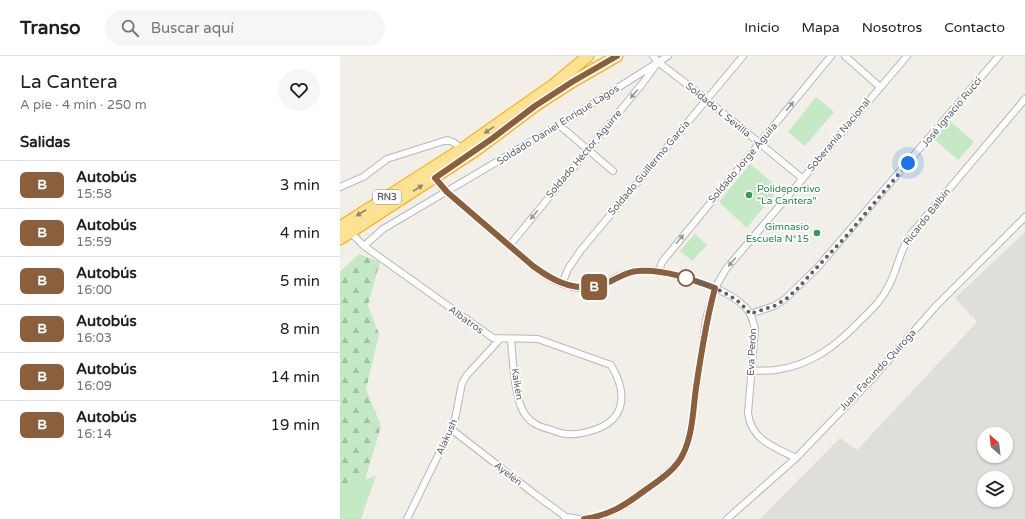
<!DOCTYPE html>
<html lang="es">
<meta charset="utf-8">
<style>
body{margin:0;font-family:"Varela Round",sans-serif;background:#f6f6f6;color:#202124;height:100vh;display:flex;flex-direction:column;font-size:15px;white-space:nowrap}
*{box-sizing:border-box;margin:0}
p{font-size:13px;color:#757577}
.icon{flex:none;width:22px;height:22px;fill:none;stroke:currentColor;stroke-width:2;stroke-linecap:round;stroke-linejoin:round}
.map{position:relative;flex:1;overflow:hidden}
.sheet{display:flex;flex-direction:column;background:#fff;width:340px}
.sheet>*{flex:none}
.badge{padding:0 8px;border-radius:6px;font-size:14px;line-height:26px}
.needle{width:26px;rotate:332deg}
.buttons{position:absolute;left:637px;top:371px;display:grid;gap:8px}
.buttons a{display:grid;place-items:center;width:36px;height:36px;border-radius:50%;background:#fff;box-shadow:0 1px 3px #0004;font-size:20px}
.you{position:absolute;width:20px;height:20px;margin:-10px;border:3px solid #fff;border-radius:50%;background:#1a73e8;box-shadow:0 0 0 6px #1a73e833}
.map>.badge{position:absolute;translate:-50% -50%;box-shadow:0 0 0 2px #fff}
h2{padding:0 20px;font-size:15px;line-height:36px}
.round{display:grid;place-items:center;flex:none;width:42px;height:42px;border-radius:21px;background:#f6f6f6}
.head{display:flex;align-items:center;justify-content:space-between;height:68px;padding:0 20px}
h1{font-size:19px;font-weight:600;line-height:30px}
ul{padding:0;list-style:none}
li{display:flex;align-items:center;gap:12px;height:48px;padding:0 20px;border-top:1px solid #e0e0e0}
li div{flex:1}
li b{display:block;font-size:15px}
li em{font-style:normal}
li .badge{min-width:44px;font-weight:700;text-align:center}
header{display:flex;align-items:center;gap:24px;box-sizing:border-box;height:56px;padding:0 20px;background:#fff;border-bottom:1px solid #e0e0e0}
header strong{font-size:19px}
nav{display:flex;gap:22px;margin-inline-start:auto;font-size:14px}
.search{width:280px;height:36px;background:#f6f6f6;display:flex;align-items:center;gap:10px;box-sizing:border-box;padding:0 14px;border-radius:22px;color:#757577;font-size:15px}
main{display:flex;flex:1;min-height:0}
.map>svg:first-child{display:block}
.industrial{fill:#e0deda;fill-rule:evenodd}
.forest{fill:url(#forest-firs)}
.green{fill:#c5e8c5}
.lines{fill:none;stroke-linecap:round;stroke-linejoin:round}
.street-casing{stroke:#b5b8bc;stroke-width:8}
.highway-casing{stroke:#f9ab00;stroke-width:13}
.street{stroke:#fff;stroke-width:6}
.highway{stroke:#fde293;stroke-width:11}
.oneway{fill:#979a9d}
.oneway2{fill:#8e8975}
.line-casing{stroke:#fff;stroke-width:9}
.line{stroke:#8b5e3c;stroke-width:6}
.walk{stroke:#5f6368;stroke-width:4;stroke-dasharray:0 7.2}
.leisure-dot{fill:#2e9e5b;stroke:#fff;stroke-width:1.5}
.stop-dot{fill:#fff;stroke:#8b5e3c;stroke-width:2}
.labels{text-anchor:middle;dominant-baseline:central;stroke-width:3.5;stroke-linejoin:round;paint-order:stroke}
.shield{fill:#fff;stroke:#8f9295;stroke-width:1}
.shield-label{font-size:9px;font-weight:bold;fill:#5f6368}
.street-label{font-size:10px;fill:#5f6368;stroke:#fff}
.leisure-label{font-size:10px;fill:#27864d;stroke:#fff;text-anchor:start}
</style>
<header>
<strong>Transo</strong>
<div class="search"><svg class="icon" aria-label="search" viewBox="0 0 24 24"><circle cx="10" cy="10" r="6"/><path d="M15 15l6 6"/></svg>Buscar aquí</div>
<nav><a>Inicio</a><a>Mapa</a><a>Nosotros</a><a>Contacto</a></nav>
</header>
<main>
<section class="sheet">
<div class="head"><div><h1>La Cantera</h1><p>A pie · 4 min · 250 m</p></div><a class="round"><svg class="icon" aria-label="heart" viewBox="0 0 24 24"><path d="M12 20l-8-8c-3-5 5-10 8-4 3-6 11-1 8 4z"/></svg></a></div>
<h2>Salidas</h2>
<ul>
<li><span class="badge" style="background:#8b5e3c;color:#fff">B</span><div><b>Autobús</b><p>15:58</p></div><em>3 min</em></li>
<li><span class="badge" style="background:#8b5e3c;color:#fff">B</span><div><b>Autobús</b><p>15:59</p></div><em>4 min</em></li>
<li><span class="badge" style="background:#8b5e3c;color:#fff">B</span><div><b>Autobús</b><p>16:00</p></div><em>5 min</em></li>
<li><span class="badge" style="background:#8b5e3c;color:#fff">B</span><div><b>Autobús</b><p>16:03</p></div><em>8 min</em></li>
<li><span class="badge" style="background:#8b5e3c;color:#fff">B</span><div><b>Autobús</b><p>16:09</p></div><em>14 min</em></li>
<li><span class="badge" style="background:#8b5e3c;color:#fff">B</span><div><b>Autobús</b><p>16:14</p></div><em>19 min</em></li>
</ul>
</section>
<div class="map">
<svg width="685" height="463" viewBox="0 0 685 463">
<defs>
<pattern id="forest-firs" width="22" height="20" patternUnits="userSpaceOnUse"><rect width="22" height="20" fill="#c5e8c5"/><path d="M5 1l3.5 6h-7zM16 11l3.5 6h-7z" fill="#a3c0a4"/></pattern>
</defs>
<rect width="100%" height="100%" fill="#f1efe8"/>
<path class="industrial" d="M685,176v287h-265l80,-81 17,12 120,-128 -22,-24zM644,378h22v22h-22zM644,422h22v22h-22z"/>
<path class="forest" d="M19,198l21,8 -12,43 11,29 -13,55 15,37 -17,57 -24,36v-247z"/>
<path class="green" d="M476,41l18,15 -29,34 -17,-14z
M609,64l25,22 -16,18 -25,-22z
M410,108l29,24 -32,40 -28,-26z
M355,178l12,11 -15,16 -12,-10z
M36,419l-15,44h-21v-25l13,-9z"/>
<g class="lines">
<defs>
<path id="street" d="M313,0l5,6 48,37 97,80
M505,0l35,31
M219,69l54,46
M94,120l9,13 90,77c13,11 28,20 46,22 24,2 38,-16 58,-17 7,-1 15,-1 22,0 6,1 14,4 20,6 23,6 49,13 66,30 6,6 8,14 10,22l-7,84c3,27 26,34 48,45
M0,131l23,-10 24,-18 60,-19 6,2 9,7
M10,176l14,14 129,92 45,1 73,26c16,27 16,54 -17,65 -9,3 -18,5 -27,4 -5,0 -10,-2 -15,-4 -12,-3 -22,-6 -29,-19 -9,-17 -10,-51 -12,-71
M24,190l19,-17 176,-104 109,-69
M169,190l133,-162 14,-19
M319,215l3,-9 169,-206
M222,228l6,-15 13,-19 162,-194
M410,258l24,-8 11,-7 32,-31 182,-212
M412,315c8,-1 16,0 24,-1 36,-5 61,-25 85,-50 10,-10 21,-20 27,-33 10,-18 11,-36 23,-53l114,-135
M111,373l85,66 30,22
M67,463l44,-90 4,-10 7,-36 5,-8 33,-36
M225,463l1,-2 14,2
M244,463l16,-3 14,-5 11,-6 34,-25 17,-15 8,-12 6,-19 16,-115 9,-31 11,-19 181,-213
M387,463l69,-61 76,-79 64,-73 89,-89"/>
<path id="highway" d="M0,171l122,-78 91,-64 35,-29
M0,183l135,-88 60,-45 37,-24 45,-26"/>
</defs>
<use href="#street" class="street-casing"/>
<use href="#highway" class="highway-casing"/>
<use href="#street" class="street"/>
<use href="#highway" class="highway"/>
</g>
<defs><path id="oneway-solid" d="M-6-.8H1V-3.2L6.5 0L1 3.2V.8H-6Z"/></defs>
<g class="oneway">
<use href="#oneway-solid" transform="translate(294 38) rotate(130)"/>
<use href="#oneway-solid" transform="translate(450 50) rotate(-51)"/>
<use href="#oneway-solid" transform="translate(194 159) rotate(129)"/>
<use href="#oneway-solid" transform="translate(340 183) rotate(-50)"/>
<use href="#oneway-solid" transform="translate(392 206) rotate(130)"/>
</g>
<g class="oneway2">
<use href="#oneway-solid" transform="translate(149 74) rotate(145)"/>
<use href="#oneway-solid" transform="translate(78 132) rotate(-33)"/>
<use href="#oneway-solid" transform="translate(21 157) rotate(147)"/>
</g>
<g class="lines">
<defs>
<path id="line" d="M244,463c26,-4 40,-13 60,-28 14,-10 32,-21 39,-37 10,-20 10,-45 13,-66 5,-34 10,-67 19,-100 -24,-9 -51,-19 -77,-17 -10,0 -20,7 -29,11 -29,12 -52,2 -76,-16l-86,-74 -12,-14 58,-40 42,-32 37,-24 45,-26"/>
</defs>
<use href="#line" class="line-casing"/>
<use href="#line" class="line"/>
<path class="walk" d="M346,222c5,2 10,3 15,5 18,6 38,15 49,31l24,-8 12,-7 11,-10 51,-55 60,-71"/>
</g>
<g class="leisure-dot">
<circle cx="409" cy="139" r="4"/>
<circle cx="477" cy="177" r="4"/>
</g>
<circle class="stop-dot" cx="346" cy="222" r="8"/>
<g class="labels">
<rect class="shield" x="33" y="134" width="28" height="14" rx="3"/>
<g class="shield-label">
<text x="47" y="141">RN3</text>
</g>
<g class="street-label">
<text transform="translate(378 54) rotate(39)">Soldado L Sevilla</text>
<text transform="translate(612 56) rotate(-50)">José Ignacio Rucci</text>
<text transform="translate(218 69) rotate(-32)">Soldado Daniel Enrique Lagos</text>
<text transform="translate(499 79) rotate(-50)">Soberanía Nacional</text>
<text transform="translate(244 98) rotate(-50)">Soldado Héctor Aguirre</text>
<text transform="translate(403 107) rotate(-50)">Soldado Jorge Águila</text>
<text transform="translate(309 112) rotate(-50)">Soldado Guillermo García</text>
<text transform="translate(587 161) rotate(-52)">Ricardo Balbín</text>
<text transform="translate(126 264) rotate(36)">Albatros</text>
<text transform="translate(412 296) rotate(-87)">Eva Perón</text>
<text transform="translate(538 314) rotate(-47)">Juan Facundo Quiroga</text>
<text transform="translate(177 328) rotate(81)">Kaikén</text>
<text transform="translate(107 381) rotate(-66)">Alakush</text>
<text transform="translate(168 418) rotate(38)">Ayelén</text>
</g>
<g class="leisure-label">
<text x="417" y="133">Polideportivo<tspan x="417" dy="12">"La Cantera"</tspan></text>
<text x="469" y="171" text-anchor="end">Gimnasio<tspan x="469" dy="12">Escuela N°15</tspan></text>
</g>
</g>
</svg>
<div class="buttons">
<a><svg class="needle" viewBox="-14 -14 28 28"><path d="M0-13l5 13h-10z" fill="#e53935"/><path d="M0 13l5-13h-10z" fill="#757577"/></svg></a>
<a><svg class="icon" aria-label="layers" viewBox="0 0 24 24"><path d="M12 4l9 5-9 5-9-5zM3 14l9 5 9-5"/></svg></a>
</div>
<div class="you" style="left:568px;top:107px"></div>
<b class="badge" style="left:254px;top:231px;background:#8b5e3c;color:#fff">B</b>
</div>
</main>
